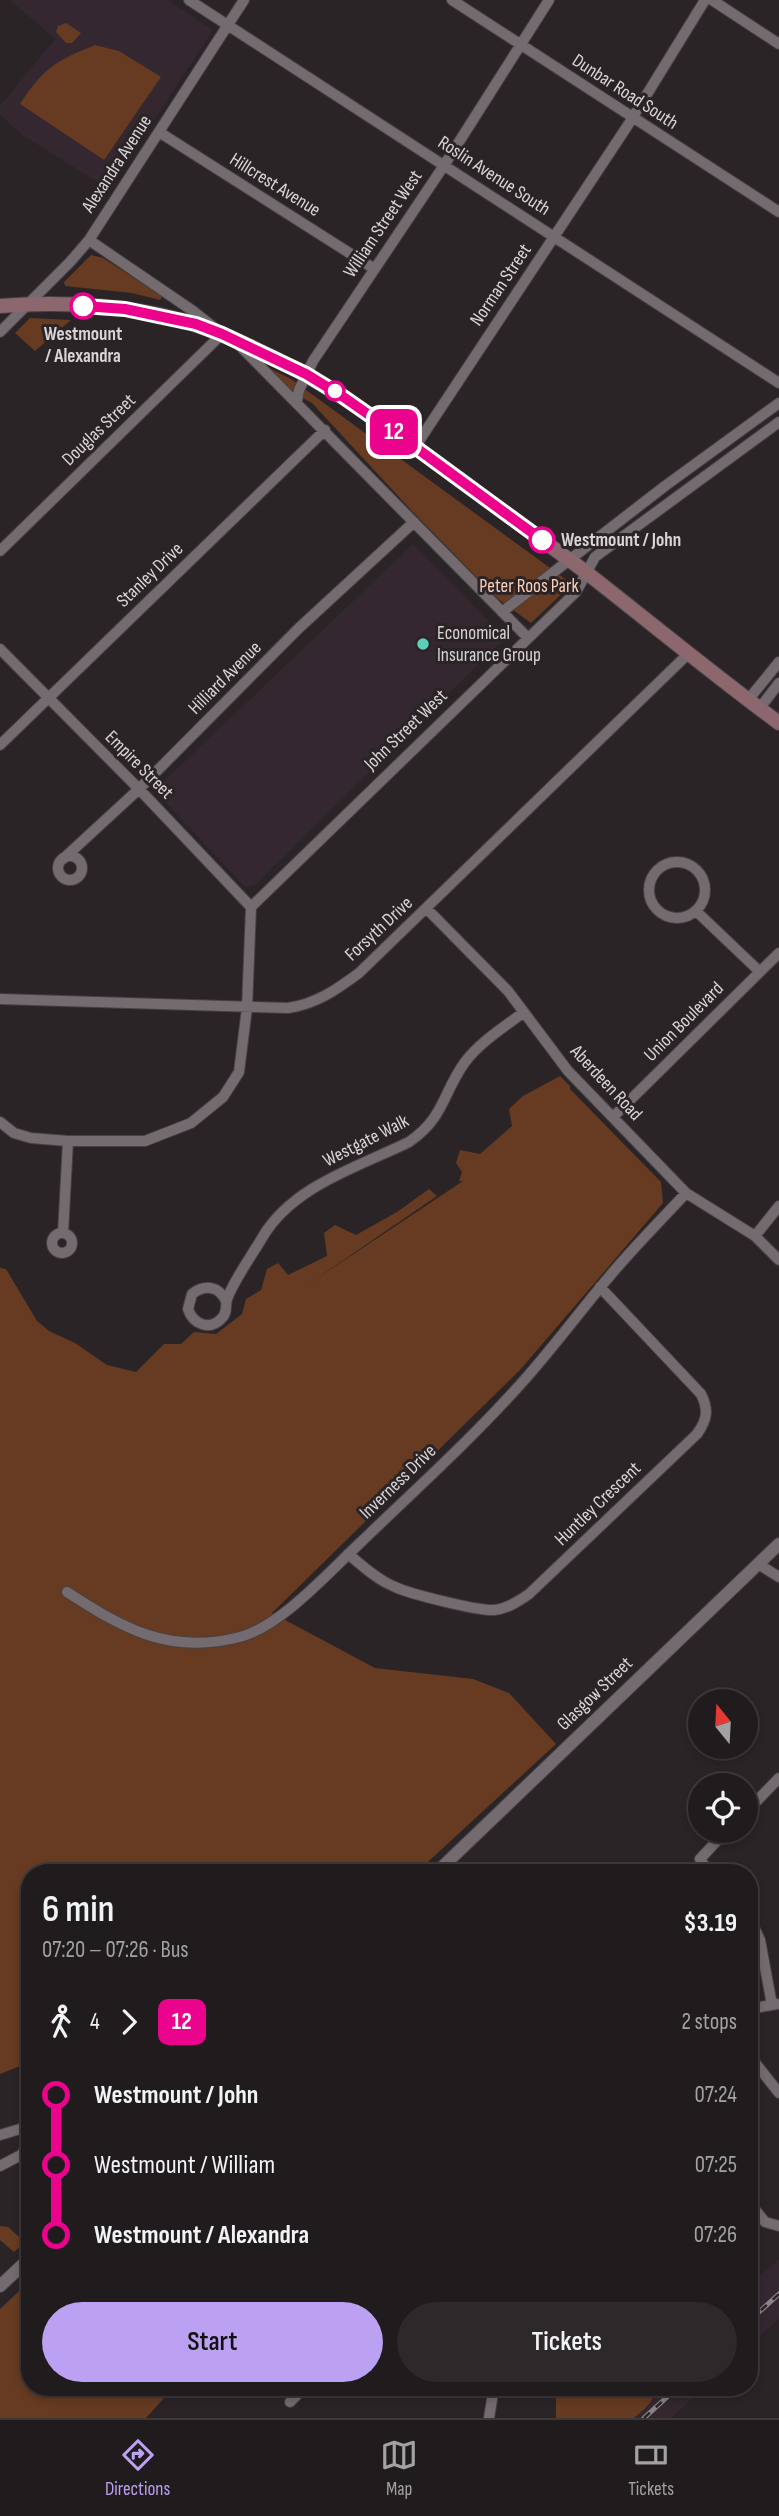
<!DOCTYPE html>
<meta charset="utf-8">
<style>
body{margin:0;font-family:"Sofia Sans Condensed",sans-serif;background:#2d282a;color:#f1f3f6;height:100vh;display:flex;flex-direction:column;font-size:26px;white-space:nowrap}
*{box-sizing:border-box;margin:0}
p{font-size:23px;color:#a2a1a4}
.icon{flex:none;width:38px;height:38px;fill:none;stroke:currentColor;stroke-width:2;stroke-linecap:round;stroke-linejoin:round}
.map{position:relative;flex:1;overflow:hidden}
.sheet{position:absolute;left:21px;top:1864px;width:737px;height:532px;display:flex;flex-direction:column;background:#201b1d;border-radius:28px;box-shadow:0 4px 10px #0003,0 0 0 2px #3d393b}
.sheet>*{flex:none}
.badge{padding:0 14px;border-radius:10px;font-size:24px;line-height:46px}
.needle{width:46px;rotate:342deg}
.buttons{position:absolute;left:688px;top:1689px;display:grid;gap:14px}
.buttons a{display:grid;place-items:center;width:70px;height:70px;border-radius:50%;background:#201b1d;box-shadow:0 4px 10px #0003,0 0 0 2px #3d393b;font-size:35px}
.map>.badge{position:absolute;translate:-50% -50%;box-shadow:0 0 0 4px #fff}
.legs{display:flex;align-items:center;gap:10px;height:77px;padding:0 21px;font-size:23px}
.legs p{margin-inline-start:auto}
.summary{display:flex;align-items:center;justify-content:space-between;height:119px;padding:0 21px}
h1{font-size:38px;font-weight:600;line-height:52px}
.button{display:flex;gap:14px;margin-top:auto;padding:14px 21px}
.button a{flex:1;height:80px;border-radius:42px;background:#bca0f2;color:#111;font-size:28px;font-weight:600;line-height:80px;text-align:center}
.button a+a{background:#2d282a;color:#f1f3f6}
ul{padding:0 21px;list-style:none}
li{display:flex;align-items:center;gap:24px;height:70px;font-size:26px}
li i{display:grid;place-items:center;width:10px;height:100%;margin:0 9px;background:currentColor}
li i::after{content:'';width:18px;height:18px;margin:-9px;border:5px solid;border-radius:50%;background:#201b1d}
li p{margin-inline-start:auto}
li:first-child i{background:linear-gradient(#0000 50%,currentColor 0)}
li:last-child i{background:linear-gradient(currentColor 50%,#0000 0)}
.menu{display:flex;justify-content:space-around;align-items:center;height:98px;border-top:2px solid #3d393b;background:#201b1d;font-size:19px;color:#a2a1a4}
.menu a{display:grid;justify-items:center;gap:4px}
.menu .selected{color:#bca0f2}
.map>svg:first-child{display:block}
.built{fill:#34272f}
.green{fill:#663b21}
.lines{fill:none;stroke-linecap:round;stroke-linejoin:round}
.minor-casing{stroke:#464144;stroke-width:12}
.tertiary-casing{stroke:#464144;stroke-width:14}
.secondary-casing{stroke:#464144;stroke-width:16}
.minor{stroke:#736b6f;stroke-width:10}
.tertiary{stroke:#736b6f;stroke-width:12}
.secondary{stroke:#8c676d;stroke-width:14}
.rail-casing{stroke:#888486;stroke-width:5}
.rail{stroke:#2a2427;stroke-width:2.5;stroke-dasharray:8;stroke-linecap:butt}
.line-1-casing{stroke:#fff;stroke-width:16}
.line-1{stroke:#eb028d;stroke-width:10}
.stop-1-dot{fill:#fff;stroke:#eb028d;stroke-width:3.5}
.poi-dot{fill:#5dceb9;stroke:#2a2427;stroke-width:2.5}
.labels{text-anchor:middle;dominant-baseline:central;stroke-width:6;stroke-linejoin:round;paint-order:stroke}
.street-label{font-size:19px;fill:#d9d5d7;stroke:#2a2427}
.stop-label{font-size:19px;font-weight:bold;fill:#d9d5d7;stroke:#2a2427}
.park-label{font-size:19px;fill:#fbcfb7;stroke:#2a2427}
.poi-label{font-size:19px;fill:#d9d5d7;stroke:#2a2427;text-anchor:start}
</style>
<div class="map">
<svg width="779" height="2418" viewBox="0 0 779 2418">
<rect width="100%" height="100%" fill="#2a2427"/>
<path class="built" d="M10,0h158l45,30 -104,159 -87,-54 -22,-20v-9l55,-67z
M413,544l92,94 -250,247 -10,2 -89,-95 3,-6z
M779,2259v60l-30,27v-61z
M644,2387h61l-34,31h-59z"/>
<path class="green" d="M66,23l15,10 -9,10h-6l-10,-11 2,-6z
M95,45l24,6 42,26 -57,83 -84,-56c24,-36 35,-43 75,-59z
M91,255l12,3 56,36 3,3 -2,3 -28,-7 -67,-7 -1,-4z
M30,318l41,2 -36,31 -20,-18z
M265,366l26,13 281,205 -41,39 -33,-24 -87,-89 -99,-107 -25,-13z
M560,1076l10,10v3l91,93 2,21 -143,167 -248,243 103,55 98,11 36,14 47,51 -139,128h-387v190l-30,12v-806l6,1 31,52 12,10 26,12 32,22 29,7 28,-28h17l13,-12 22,2 26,-20 4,-15 15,-9 6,-21 11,-6 10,12 39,-19 -3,-23 11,-8 21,10 41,-23 32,-23 8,7 -127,87 153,-102h-4l3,-9 -6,-9 4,-13 20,4 32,-28 -3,-17 14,-13z
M0,2226l8,1 17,15 -11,10 -14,-12z
M30,2281v106h144l-28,31h-146v-109z
M556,2387h99c0,15 -10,21 -21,31h-78z"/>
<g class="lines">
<defs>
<path id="minor" d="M189,0l590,383
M452,0l327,212
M712,0l67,44
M159,132l214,136
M0,332l70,-70 19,-22 155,-240
M239,345l289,293
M297,401l2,-11 14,-29 132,-197 104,-164
M415,447l213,-322 77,-125
M0,551l222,-217 -29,-23 -104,-71
M502,612l163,-126 114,-83
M0,649l139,140 112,118
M748,700l31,-38
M759,709l20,-26
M0,745l325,-315
M58 868a12 12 0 1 1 24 0a12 12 0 1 1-24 0Z
M63,859l76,-70 160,-161 115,-106
M649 890a28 28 0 1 1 56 0a28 28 0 1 1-56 0Z
M251,907l325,-315 19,-35 184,-135
M426,908l82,83 60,80 118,122 69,43 24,24
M696,911l63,60
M0,999l288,9c28,-4 48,-18 71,-35l329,-319
M614,1116l165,-163
M0,1122l14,11 17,5 37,3h77l46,-18 32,-26 16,-25 8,-64 4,-101
M52 1243a10 10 0 1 1 20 0a10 10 0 1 1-20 0Z
M63,1233l5,-92
M755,1236l24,-30
M226,1301c-7,-15 -21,-17 -34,-7l-4,15c5,15 21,22 33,10 7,-6 4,-13 6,-20 8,-21 24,-42 35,-61 30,-52 96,-71 147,-96 36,-25 33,-48 56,-80 15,-20 39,-35 59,-50
M348,1554c14,11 28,25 45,32 16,8 85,25 101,24 13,-1 25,-9 35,-16l168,-160c10,-14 12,-24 4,-40l-101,-107
M758,1564l21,13
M67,1592c57,37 102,63 173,45 41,-11 89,-65 120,-94 56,-54 115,-107 166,-165 31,-35 58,-72 88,-107 23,-27 48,-52 72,-78
M746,1812l33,-34
M709,1872l-9,-13 27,-29
M749,1917l11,23 12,65
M749,2009l28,-5
M749,2055l30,38
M0,2135l30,-9
M0,2166l21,-11 9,-13
M749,2202l16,20 14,4
M290,2402l15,-15
M489,2418l5,-31"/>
<path id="tertiary" d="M437,1872l342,-328
M0,2286l30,-28"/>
<path id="secondary" d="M0,306c63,-5 139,-1 199,20 100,34 184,97 268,159 40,30 80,58 120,88 64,50 127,102 192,150"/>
</defs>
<use href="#minor" class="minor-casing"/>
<use href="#tertiary" class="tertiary-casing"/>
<use href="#secondary" class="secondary-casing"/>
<use href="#minor" class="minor"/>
<use href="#tertiary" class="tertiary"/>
<use href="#secondary" class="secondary"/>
<defs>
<path id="rail" d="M749,2321l30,-27
M644,2418l34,-31"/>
</defs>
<use href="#rail" class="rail-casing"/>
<use href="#rail" class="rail"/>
</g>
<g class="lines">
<defs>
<path id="line-1" d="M83,306l42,3 71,15 26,10 84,40 36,22 73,51 127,93"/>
</defs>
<use href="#line-1" class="line-1-casing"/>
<use href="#line-1" class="line-1"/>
</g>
<g class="stop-1-dot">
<circle cx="83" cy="306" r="12"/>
<circle cx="335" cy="391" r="9"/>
<circle cx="542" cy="540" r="12"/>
</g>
<circle class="poi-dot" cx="423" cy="644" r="7"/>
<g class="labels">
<g class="street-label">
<text transform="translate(625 92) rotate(33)">Dunbar Road South</text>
<text transform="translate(117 164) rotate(-57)">Alexandra Avenue</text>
<text transform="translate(494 176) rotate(33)">Roslin Avenue South</text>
<text transform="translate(275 185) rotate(32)">Hillcrest Avenue</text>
<text transform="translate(383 224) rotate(-56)">William Street West</text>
<text transform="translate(501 285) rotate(-56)">Norman Street</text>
<text transform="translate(99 430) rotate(-44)">Douglas Street</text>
<text transform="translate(150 575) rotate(-44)">Stanley Drive</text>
<text transform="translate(225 678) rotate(-45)">Hilliard Avenue</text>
<text transform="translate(406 730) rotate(-44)">John Street West</text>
<text transform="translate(139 765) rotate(45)">Empire Street</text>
<text transform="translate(379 929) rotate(-43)">Forsyth Drive</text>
<text transform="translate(684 1022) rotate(-45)">Union Boulevard</text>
<text transform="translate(606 1083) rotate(47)">Aberdeen Road</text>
<text transform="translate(366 1141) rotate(-27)">Westgate Walk</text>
<text transform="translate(398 1482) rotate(-44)">Inverness Drive</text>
<text transform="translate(598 1504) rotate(-44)">Huntley Crescent</text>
<text transform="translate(595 1694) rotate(-44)">Glasgow Street</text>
</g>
<g class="stop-label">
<text x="83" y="334">Westmount<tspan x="83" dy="22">/ Alexandra</tspan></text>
<text x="561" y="540" text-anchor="start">Westmount / John</text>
</g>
<g class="park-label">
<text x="529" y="586">Peter Roos Park</text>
</g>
<g class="poi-label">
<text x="437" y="633">Economical<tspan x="437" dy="22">Insurance Group</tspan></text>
</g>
</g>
</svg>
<div class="buttons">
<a><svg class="needle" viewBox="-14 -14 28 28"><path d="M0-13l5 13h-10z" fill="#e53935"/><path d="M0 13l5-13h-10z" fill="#a2a1a4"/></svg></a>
<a><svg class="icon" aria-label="locate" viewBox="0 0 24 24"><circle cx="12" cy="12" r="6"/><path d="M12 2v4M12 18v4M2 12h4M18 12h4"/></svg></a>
</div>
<b class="badge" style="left:394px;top:432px;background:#eb028d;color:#fff">12</b>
<section class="sheet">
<div class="summary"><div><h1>6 min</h1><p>07:20 – 07:26 · Bus</p></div><b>$3.19</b></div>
<div class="legs"><svg class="icon" aria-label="walk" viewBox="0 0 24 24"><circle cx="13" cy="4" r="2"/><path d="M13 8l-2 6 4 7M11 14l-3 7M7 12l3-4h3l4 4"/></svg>4<svg class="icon" aria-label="forward" viewBox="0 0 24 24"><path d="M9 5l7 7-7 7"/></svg><b class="badge" style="background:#eb028d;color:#fff">12</b><p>2 stops</p></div>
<ul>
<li><i style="color:#eb028d"></i><b>Westmount / John</b><p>07:24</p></li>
<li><i style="color:#eb028d"></i><span>Westmount / William</span><p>07:25</p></li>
<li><i style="color:#eb028d"></i><b>Westmount / Alexandra</b><p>07:26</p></li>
</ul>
<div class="button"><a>Start</a><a>Tickets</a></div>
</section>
</div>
<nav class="menu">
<a class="selected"><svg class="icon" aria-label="directions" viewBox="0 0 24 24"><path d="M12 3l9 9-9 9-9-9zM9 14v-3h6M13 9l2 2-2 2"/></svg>Directions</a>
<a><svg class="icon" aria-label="map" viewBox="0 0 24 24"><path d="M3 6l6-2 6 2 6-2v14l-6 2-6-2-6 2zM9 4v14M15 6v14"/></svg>Map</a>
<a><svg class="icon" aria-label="tickets" viewBox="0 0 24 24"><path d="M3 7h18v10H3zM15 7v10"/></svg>Tickets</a>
</nav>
